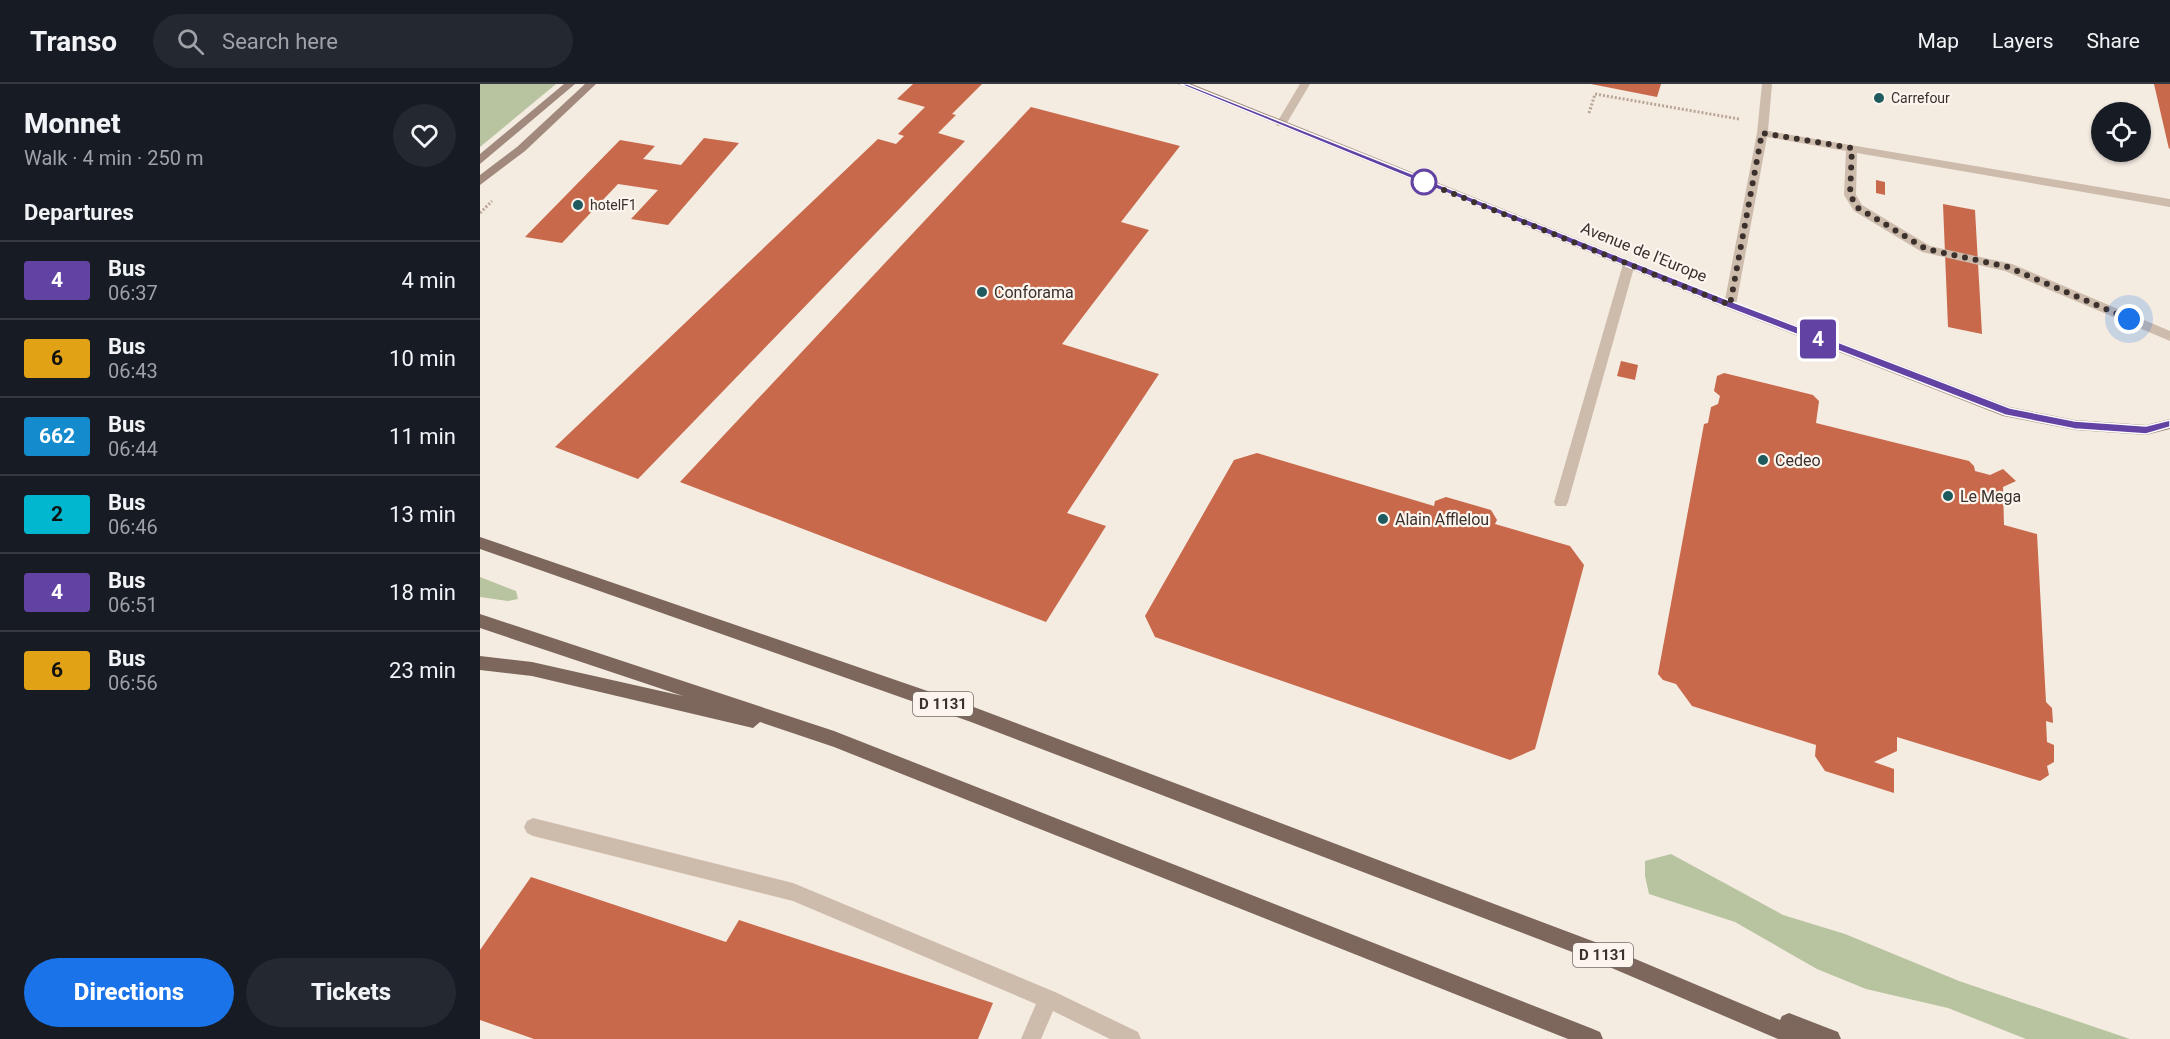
<!DOCTYPE html>
<meta charset="utf-8">
<style>
body{margin:0;font-family:Roboto,sans-serif;background:#242831;color:#f1f3f6;height:100vh;display:flex;flex-direction:column;font-size:22px;white-space:nowrap}
*{box-sizing:border-box;margin:0}
p{font-size:20px;color:#9ea1a6}
.icon{flex:none;width:33px;height:33px;fill:none;stroke:currentColor;stroke-width:2;stroke-linecap:round;stroke-linejoin:round}
.map{position:relative;flex:1;overflow:hidden}
.drawer{display:flex;flex-direction:column;background:#171b24;width:480px}
.drawer>*{flex:none}
.badge{padding:0 12px;border-radius:4px;font-size:21px;line-height:39px}
.controls{position:absolute;left:1611px;top:18px;display:grid;gap:12px}
.controls a{display:grid;place-items:center;width:60px;height:60px;border-radius:50%;background:#171b24;box-shadow:0 2px 4px #0004;font-size:30px}
.you{position:absolute;width:30px;height:30px;margin:-15px;border:4px solid #fff;border-radius:50%;background:#1a73e8;box-shadow:0 0 0 9px #1a73e833}
.map>.badge{position:absolute;translate:-50% -50%;box-shadow:0 0 0 3px #fff}
h2{padding:0 24px;font-size:22px;line-height:54px}
.round{display:grid;place-items:center;flex:none;width:63px;height:63px;border-radius:32px;background:#242831}
.overview{display:flex;align-items:center;justify-content:space-between;height:102px;padding:0 24px}
h1{font-size:28px;font-weight:800;line-height:45px}
.action{display:flex;gap:12px;margin-top:auto;padding:12px 24px}
.action a{flex:1;height:69px;border-radius:36px;background:#1a73e8;color:#fff;font-size:24px;font-weight:800;line-height:69px;text-align:center}
.action a+a{background:#242831;color:#f1f3f6}
ul{padding:0;list-style:none}
li{display:flex;align-items:center;gap:18px;height:78px;padding:0 24px;border-top:2px solid #363941}
li div{flex:1}
li b{display:block;font-size:22px}
li em{font-style:normal}
li .badge{min-width:66px;font-weight:700;text-align:center}
header{display:flex;align-items:center;gap:36px;box-sizing:border-box;height:84px;padding:0 30px;background:#171b24;border-bottom:2px solid #363941}
header strong{font-size:28px}
nav{display:flex;gap:33px;margin-inline-start:auto;font-size:21px}
.search{width:420px;height:54px;background:#242831;display:flex;align-items:center;gap:15px;box-sizing:border-box;padding:0 21px;border-radius:33px;color:#9ea1a6;font-size:22px}
main{display:flex;flex:1;min-height:0}
.map>svg:first-child{display:block}
.green{fill:#b8c4a0}
.building{fill:#c8694b}
.lines{fill:none;stroke-linecap:round;stroke-linejoin:round}
.path{stroke:#b9a596;stroke-width:3;stroke-dasharray:2 2;stroke-linecap:butt}
.lane{fill:#cdbbac;fill-rule:evenodd}
.street{fill:#cdbbac;fill-rule:evenodd}
.secondary{fill:#a18a7d;fill-rule:evenodd}
.primary{fill:#7d675c;fill-rule:evenodd}
.line{fill:#6243a4;stroke:#fff;stroke-width:1.5}
.walk{stroke:#3b302b;stroke-width:6;stroke-dasharray:0 10.8}
.poi-dot{fill:#1f5a5e;stroke:#fbf5ee;stroke-width:2}
.stop-dot{fill:#fff;stroke:#6243a4;stroke-width:3}
.labels{text-anchor:middle;dominant-baseline:central;stroke-width:4.5;stroke-linejoin:round;paint-order:stroke}
.far-poi-label{font-size:14px;fill:#3b302b;stroke:#fbf5ee;text-anchor:start}
.shield{fill:#fbf5ee;stroke:#756b66;stroke-width:1.5}
.shield-label{font-size:15px;font-weight:bold;fill:#3b302b}
.street-label{font-size:16px;fill:#3b302b;stroke:#fbf5ee}
.poi-label{font-size:16px;fill:#3b302b;stroke:#fbf5ee;text-anchor:start}
</style>
<header>
<strong>Transo</strong>
<div class="search"><svg class="icon" aria-label="search" viewBox="0 0 24 24"><circle cx="10" cy="10" r="6"/><path d="M15 15l6 6"/></svg>Search here</div>
<nav><a>Map</a><a>Layers</a><a>Share</a></nav>
</header>
<main>
<section class="drawer">
<div class="overview"><div><h1>Monnet</h1><p>Walk · 4 min · 250 m</p></div><a class="round"><svg class="icon" aria-label="heart" viewBox="0 0 24 24"><path d="M12 20l-8-8c-3-5 5-10 8-4 3-6 11-1 8 4z"/></svg></a></div>
<h2>Departures</h2>
<ul>
<li><span class="badge" style="background:#6243a4;color:#fff">4</span><div><b>Bus</b><p>06:37</p></div><em>4 min</em></li>
<li><span class="badge" style="background:#e1a215;color:#111">6</span><div><b>Bus</b><p>06:43</p></div><em>10 min</em></li>
<li><span class="badge" style="background:#148bcc;color:#fff">662</span><div><b>Bus</b><p>06:44</p></div><em>11 min</em></li>
<li><span class="badge" style="background:#01b7cf;color:#111">2</span><div><b>Bus</b><p>06:46</p></div><em>13 min</em></li>
<li><span class="badge" style="background:#6243a4;color:#fff">4</span><div><b>Bus</b><p>06:51</p></div><em>18 min</em></li>
<li><span class="badge" style="background:#e1a215;color:#111">6</span><div><b>Bus</b><p>06:56</p></div><em>23 min</em></li>
</ul>
<div class="action"><a>Directions</a><a>Tickets</a></div>
</section>
<div class="map">
<svg width="1690" height="955" viewBox="0 0 1690 955">
<rect width="100%" height="100%" fill="#f4ebe1"/>
<path class="green" d="M0,0h76l-76,63z
M0,493l36,14 2,8 -10,2 -28,-4z
M1191,770l112,61 62,19 114,47 171,58h-104l-78,-31 -82,-19 -49,-20 -82,-47 -86,-28 -4,-18v-15z"/>
<path class="building" d="M433,0h69l-30,30 4,1 -18,18 27,8 -327,338 -83,-32 323,-308 18,5 8,-8 -6,-2 27,-27 -28,-8z
M1111,0h70l-4,13z
M1674,0h16v64l-1,1z
M551,23l149,39 -59,76 28,8 -87,114 97,30 -92,139 39,13 -60,96 -366,-140z
M224,54l35,5 -71,82 -37,-6 27,-29 -40,-6 -56,59 -37,-6 95,-97 35,6 -12,13 38,6z
M1396,96l9,2v13l-9,-2z
M1463,120l32,6 7,124 -34,-7z
M1141,277l17,4 -3,15 -18,-4z
M1244,289l89,22 6,6 -3,22 153,38 5,5 1,5 15,4 13,-6 13,12 -13,6 1,38 33,9 9,168 6,6 1,15 -7,-2 1,21 7,3v17l-7,4 2,9 -9,6 -143,-44v14l-23,11 20,7v24l-69,-22 -10,-15 1,-11 -124,-39 -16,-22 -13,-4 -5,-6 46,-250 4,-1 3,-16 7,-3 2,-8 -6,-5 3,-15z
M777,369l177,53 1,-5 11,-4 45,13 6,10 -2,4 75,22 14,19 -49,184 -25,11 -355,-123 -10,-21 89,-156z
M51,793l195,65 13,-22 254,83 -15,36h-444l-54,-19v-70z"/>
<g class="lines">
<path class="path" d="M1109,29l6,-19 144,25
M0,129l12,-12"/>
<path class="lane" d="M1282,0h10l-4,47 402,68v8l-313,-54 -1,42 6,10 68,41 82,18 158,67v10l-165,-70 -83,-19 -68,-41 -10,-16 2,-44 -79,-14 -31,168 -2,3h-8l-2,-3 33,-172z
M1149,176l6,4 -67,238 -2,4h-10l-2,-4 69,-238z
M53,734l260,65 262,109 83,40 3,7h-31l-57,-28 -12,28h-20l15,-35 -243,-103 -260,-65 -6,-3 -3,-6 3,-6z"/>
<path class="street" d="M820,0h10l-25,42h-8l-1,-2z"/>
<path class="secondary" d="M84,0h11l-95,80v-10z
M105,0h11l-71,67 -45,34v-10l37,-28z
M698,0h14l542,218 276,105 65,13 71,5 24,-6v10l-24,6 -71,-5 -72,-14 -277,-108z"/>
<path class="primary" d="M0,453l491,169 624,236 185,78 2,-4 7,-3 49,19 3,7h-63l-185,-79 -622,-238 -491,-173z
M0,530l354,117 759,298 7,3 3,7h-35l-734,-292 -74,-25 -7,6 -221,-52 -52,-6v-14l52,6 151,34 -203,-68z"/>
</g>
<path class="line" d="M700,0h7l546,218 277,106 65,13 71,5 24,-6v7l-24,7 -71,-5 -70,-14 -279,-108z"/>
<g class="lines">
<path class="walk" d="M944,98l306,123 32,-172 90,15 -2,47 8,13 17,10 51,31 82,18 121,52"/>
</g>
<g class="poi-dot">
<circle cx="1399" cy="14" r="6"/>
<circle cx="98" cy="121" r="6"/>
<circle cx="502" cy="208" r="6"/>
<circle cx="1283" cy="376" r="6"/>
<circle cx="1468" cy="412" r="6"/>
<circle cx="903" cy="435" r="6"/>
</g>
<circle class="stop-dot" cx="944" cy="98" r="12"/>
<g class="labels">
<g class="far-poi-label">
<text x="1411" y="14">Carrefour</text>
<text x="110" y="121">hotelF1</text>
</g>
<g class="shield">
<rect x="433" y="608" width="60" height="24" rx="4.5"/>
<rect x="1093" y="859" width="60" height="24" rx="4.5"/>
</g>
<g class="shield-label">
<text x="463" y="620">D 1131</text>
<text x="1123" y="871">D 1131</text>
</g>
<g class="street-label">
<text transform="translate(1164 168) rotate(22)">Avenue de l'Europe</text>
</g>
<g class="poi-label">
<text x="514" y="208">Conforama</text>
<text x="1295" y="376">Cedeo</text>
<text x="1480" y="412">Le Mega</text>
<text x="915" y="435">Alain Afflelou</text>
</g>
</g>
</svg>
<div class="controls">
<a><svg class="icon" aria-label="locate" viewBox="0 0 24 24"><circle cx="12" cy="12" r="6"/><path d="M12 2v4M12 18v4M2 12h4M18 12h4"/></svg></a>
</div>
<div class="you" style="left:1649px;top:235px"></div>
<b class="badge" style="left:1338px;top:255px;background:#6243a4;color:#fff">4</b>
</div>
</main>
